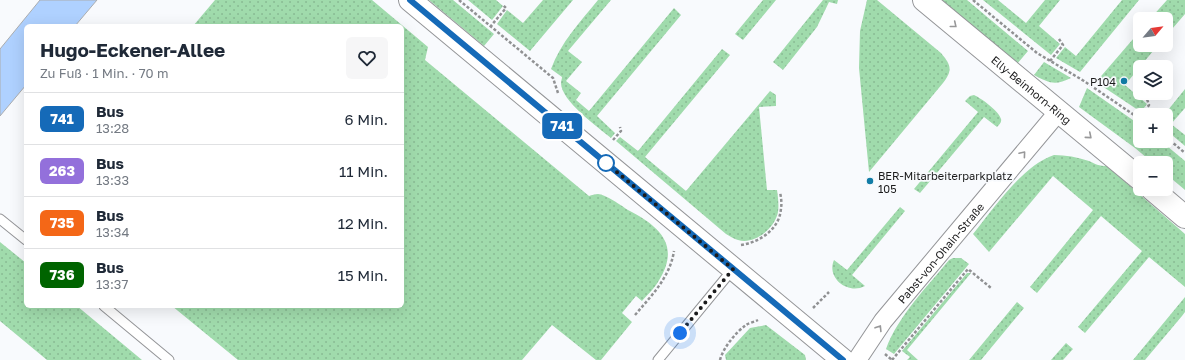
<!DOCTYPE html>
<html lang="de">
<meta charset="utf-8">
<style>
body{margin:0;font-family:"Golos Text",sans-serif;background:#f6f6f7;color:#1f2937;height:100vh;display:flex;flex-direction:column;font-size:15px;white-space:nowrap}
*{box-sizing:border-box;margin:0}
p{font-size:13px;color:#747a83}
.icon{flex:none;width:22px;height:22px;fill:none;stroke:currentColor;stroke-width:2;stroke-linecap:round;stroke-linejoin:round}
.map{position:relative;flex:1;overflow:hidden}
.panel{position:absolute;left:24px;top:24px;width:380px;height:284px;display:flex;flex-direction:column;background:#fff;border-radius:6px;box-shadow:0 4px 16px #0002}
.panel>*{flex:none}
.badge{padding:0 8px;border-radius:6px;font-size:14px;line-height:26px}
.needle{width:26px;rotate:61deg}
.buttons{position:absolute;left:1133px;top:12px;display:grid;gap:8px}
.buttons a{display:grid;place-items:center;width:40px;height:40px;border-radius:6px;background:#fff;box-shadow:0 4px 16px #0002;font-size:20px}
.you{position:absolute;width:20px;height:20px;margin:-10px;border:3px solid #fff;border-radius:50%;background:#1a73e8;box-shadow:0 0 0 6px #1a73e833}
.map>.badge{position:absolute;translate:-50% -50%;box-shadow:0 0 0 2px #fff}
.round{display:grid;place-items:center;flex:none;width:42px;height:42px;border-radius:6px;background:#f6f6f7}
.headline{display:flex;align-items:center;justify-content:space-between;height:68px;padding:0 16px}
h1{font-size:19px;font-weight:700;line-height:30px}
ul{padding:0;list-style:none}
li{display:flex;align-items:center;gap:12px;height:52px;padding:0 16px;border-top:1px solid #e0e1e3}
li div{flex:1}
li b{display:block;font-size:15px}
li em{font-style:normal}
li .badge{min-width:44px;font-weight:700;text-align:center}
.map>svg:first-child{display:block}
.grass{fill:url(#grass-dots)}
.building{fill:#afd1ff;stroke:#abadaf}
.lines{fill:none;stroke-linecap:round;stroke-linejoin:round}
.service-casing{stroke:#949598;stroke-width:11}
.minor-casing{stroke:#949598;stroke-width:20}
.tertiary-casing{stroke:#949598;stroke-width:24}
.path{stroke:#909193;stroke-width:2.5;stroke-dasharray:3 2;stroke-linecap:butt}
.service{stroke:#fff;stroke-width:9}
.minor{stroke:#fff;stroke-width:18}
.tertiary{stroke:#fff;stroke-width:22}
.oneway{stroke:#989899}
.line-casing{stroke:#fff;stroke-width:9}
.line{stroke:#156ab8;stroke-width:6}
.walk{stroke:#1b1b1c;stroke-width:4;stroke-dasharray:0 7.2}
.poi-dot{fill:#127ca6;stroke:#f8fafd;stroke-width:1.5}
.stop-dot{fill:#fff;stroke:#156ab8;stroke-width:2}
.labels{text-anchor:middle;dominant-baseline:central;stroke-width:3.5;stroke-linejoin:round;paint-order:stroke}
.poi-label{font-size:11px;fill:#1b1b1c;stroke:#f8fafd;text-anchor:end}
.street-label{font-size:11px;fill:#1b1b1c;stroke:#f8fafd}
</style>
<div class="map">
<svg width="1185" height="360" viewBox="0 0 1185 360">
<defs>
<pattern id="grass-dots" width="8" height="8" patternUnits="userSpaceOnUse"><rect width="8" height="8" fill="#a0dbac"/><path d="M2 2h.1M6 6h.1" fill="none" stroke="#89bb93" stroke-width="1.8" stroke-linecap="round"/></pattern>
</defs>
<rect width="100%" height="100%" fill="#f8fafd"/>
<path class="grass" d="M215,0h157l56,47 -3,13 164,136c3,-1 6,-2 9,-2 7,0 24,12 30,16 33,17 53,36 30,72 -4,7 -11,13 -16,19l-6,-5 -14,17 10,9 -31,38h-5l-44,-35 -30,35h-284l-66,-54h230v-280h-209z
M429,0h24l41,34 -10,12z
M468,0h28l7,6 -11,14z
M543,0h30l-43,51 -33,-27 10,-14 16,13z
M598,0h13l-43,51 14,11 -16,19 15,12 -5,7 13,11 85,-103 7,7 -84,101 18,17 -4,5c-13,-11 -50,-37 -50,-55 0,-2 1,-4 1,-6l-11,-8c10,-27 29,-47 47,-69z
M763,0h13l-33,40 -8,-6z
M823,0h15l-1,4 -8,-2 -12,25 -34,43 -10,-8z
M867,0h10l64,53c10,12 12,17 2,30l-74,89 -10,-104 1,-37z
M941,0h26l61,51 -11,13z
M983,0h15l28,23 19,-23h15l-21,26 21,18 -9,11z
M1122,0h17l-59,72 -24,-14 9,-11 11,9z
M1167,0h18v14l-19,22v-17h-16z
M1140,31v14h18l-33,40 22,19 -6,8 -45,-30z
M722,49l8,6 -85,102 41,34 84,-100 6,4v11l-17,1 8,83h10c1,7 2,15 1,22 -3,16 -23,33 -40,28 -4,-1 -8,-4 -12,-6l-110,-93 4,-4 18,14z
M1044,62l27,16c-16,8 -22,5 -37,-3z
M1087,88l53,37v16h21l24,20v29l-19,-16v-11h-13l-18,-15 -56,-41z
M1185,89v19l-14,16 14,11v11l-19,-16v-15h-2z
M974,95c7,3 25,16 27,24 1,3 -2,6 -4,8l-13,-10 -64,76 -6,-4 64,-77 -13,-11 5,-5z
M1054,155c12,0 23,2 35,6 6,3 10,5 18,5l78,68v53l-36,-30 -64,76 -7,-6 64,-76 -41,-35 -64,77 -7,-6 63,-77 -40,-34 -64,76 -16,-18c22,-27 49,-68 81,-79z
M900,207l5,4 -53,64 13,11c-17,9 -39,-8 -31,-26l13,10z
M0,242l26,21v43h51l65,54h-95l-47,-39z
M953,258h8l8,6 -75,90 -8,-5c12,-33 41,-62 63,-89z
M967,273h4l-64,77 11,10h-11l3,-3 -8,-6z
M1185,297v15l-3,4 -37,44h-12z
M1017,302l7,6 -43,52h-12z
M766,325l39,30 1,5h-80l-1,-5 25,-27z
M1066,343l7,6 -10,11h-12z"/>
<path class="building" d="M40,0h57l-22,26h-49v59l-26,31v-67z"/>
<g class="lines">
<defs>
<path id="service" d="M0,219l26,21
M104,306l65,54
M658,360l75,-91"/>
<g id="minor">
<path id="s1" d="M857,360l26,-39 176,-210"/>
</g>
<g id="tertiary">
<path d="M410,0l433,360"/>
<path id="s2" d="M924,0l216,179"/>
<path d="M1152,189l33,28"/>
</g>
</defs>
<use href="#service" class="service-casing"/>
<use href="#minor" class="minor-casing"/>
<use href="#tertiary" class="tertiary-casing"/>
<path class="path" d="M459,0l94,78 5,15
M973,0l64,53 47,28 56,38
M490,27l16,-19 -3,-3
M1050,61l13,-16 -4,-6
M1142,115l7,-10 -2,-6
M1166,137l19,16
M613,140l8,-9 -1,-4
M741,245c19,-3 39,-16 40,-37 1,-5 0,-11 -1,-16
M813,308l16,-16
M635,315c17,-20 35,-38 39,-64
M885,354l7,6
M720,360c3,-12 16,-28 26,-35 3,-2 8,-3 12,-5
M892,360l76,-91 23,19"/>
<use href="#service" class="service"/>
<use href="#minor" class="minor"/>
<use href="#tertiary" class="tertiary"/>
</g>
<defs><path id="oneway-chevron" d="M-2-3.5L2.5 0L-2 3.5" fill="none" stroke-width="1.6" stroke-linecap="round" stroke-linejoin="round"/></defs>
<g class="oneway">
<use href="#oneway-chevron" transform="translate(954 25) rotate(39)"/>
<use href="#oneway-chevron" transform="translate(1089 136) rotate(40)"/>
<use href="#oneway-chevron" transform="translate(1023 154) rotate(-50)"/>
<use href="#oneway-chevron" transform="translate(879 328) rotate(-58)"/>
</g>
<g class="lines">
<defs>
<path id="line" d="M410,0l433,360"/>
</defs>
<use href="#line" class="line-casing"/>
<use href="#line" class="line"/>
<path class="walk" d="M606,163l127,106 -53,64"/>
</g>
<g class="poi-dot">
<circle cx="1124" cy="81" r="4"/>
<circle cx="870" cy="181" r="4"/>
</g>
<circle class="stop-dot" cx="606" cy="163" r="8"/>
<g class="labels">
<g class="poi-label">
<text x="1116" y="81">P104</text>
<text x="878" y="175" text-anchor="start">BER-Mitarbeiterparkplatz<tspan x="878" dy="13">105</tspan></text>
</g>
<g class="street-label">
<text stroke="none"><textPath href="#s2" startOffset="140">Elly-Beinhorn-Ring</textPath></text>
<text stroke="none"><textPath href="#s1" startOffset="136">Pabst-von-Ohain-Straße</textPath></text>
</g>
</g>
</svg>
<div class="buttons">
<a><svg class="needle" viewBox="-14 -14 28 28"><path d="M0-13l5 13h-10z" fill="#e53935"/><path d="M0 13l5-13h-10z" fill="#747a83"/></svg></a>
<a><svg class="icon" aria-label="layers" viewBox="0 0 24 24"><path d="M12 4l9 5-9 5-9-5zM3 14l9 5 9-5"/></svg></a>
<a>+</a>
<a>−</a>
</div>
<div class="you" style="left:680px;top:333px"></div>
<b class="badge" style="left:562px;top:126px;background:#156ab8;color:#fff">741</b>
<section class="panel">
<div class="headline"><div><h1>Hugo-Eckener-Allee</h1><p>Zu Fuß · 1 Min. · 70 m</p></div><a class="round"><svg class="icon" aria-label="heart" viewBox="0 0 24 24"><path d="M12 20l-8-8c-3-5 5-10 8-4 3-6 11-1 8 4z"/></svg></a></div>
<ul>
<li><span class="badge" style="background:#156ab8;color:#fff">741</span><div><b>Bus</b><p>13:28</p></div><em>6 Min.</em></li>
<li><span class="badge" style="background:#9370db;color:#fff">263</span><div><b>Bus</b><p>13:33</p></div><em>11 Min.</em></li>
<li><span class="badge" style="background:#f46717;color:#fff">735</span><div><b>Bus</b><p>13:34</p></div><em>12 Min.</em></li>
<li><span class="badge" style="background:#006400;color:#fff">736</span><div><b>Bus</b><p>13:37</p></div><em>15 Min.</em></li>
</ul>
</section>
</div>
